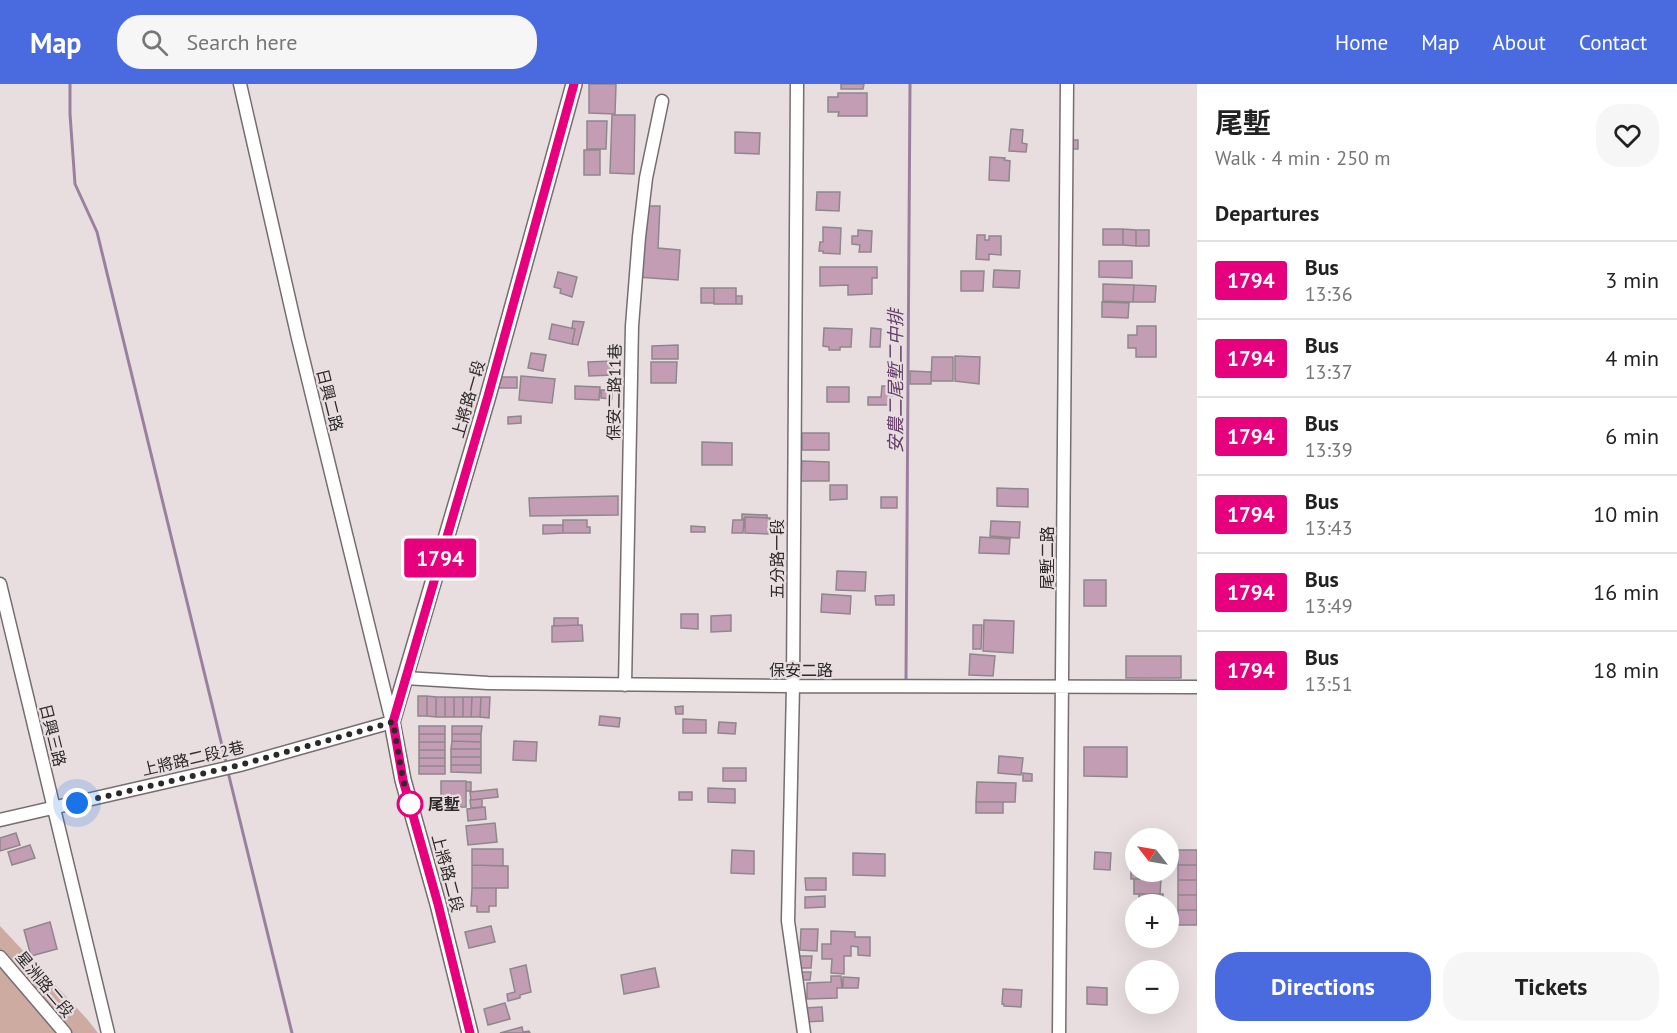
<!DOCTYPE html>
<meta charset="utf-8">
<style>
body{margin:0;font-family:"PT Sans","Noto Sans TC",sans-serif;background:#f6f6f6;color:#222;height:100vh;display:flex;flex-direction:column;font-size:22px;white-space:nowrap}
*{box-sizing:border-box;margin:0}
p{font-size:20px;color:#767676}
.icon{flex:none;width:33px;height:33px;fill:none;stroke:currentColor;stroke-width:2;stroke-linecap:round;stroke-linejoin:round}
.map{position:relative;flex:1;overflow:hidden}
.sheet{display:flex;flex-direction:column;background:#fff;width:480px}
.sheet>*{flex:none}
.badge{padding:0 12px;border-radius:4px;font-size:21px;line-height:39px}
.needle{width:39px;rotate:301deg}
.tools{position:absolute;left:1125px;top:744px;display:grid;gap:12px}
.tools a{display:grid;place-items:center;width:54px;height:54px;border-radius:50%;background:#fff;box-shadow:0 6px 24px #0002;font-size:30px}
.you{position:absolute;width:30px;height:30px;margin:-15px;border:4px solid #fff;border-radius:50%;background:#1a73e8;box-shadow:0 0 0 9px #1a73e833}
.map>.badge{position:absolute;translate:-50% -50%;box-shadow:0 0 0 3px #fff}
h2{padding:0 18px;font-size:22px;line-height:54px}
.round{display:grid;place-items:center;flex:none;width:63px;height:63px;border-radius:24px;background:#f6f6f6}
.summary{display:flex;align-items:center;justify-content:space-between;height:102px;padding:0 18px}
h1{font-size:28px;font-weight:700;line-height:45px}
.action{display:flex;gap:12px;margin-top:auto;padding:12px 18px}
.action a{flex:1;height:69px;border-radius:24px;background:#496bdf;color:#fff;font-size:24px;font-weight:700;line-height:69px;text-align:center}
.action a+a{background:#f6f6f6;color:#222}
ul{padding:0;list-style:none}
li{display:flex;align-items:center;gap:18px;height:78px;padding:0 18px;border-top:2px solid #e0e0e0}
li div{flex:1}
li b{display:block;font-size:22px}
li em{font-style:normal}
li .badge{min-width:66px;font-weight:700;text-align:center}
header{display:flex;align-items:center;gap:36px;box-sizing:border-box;height:84px;padding:0 30px;background:#496bdf;color:#fff}
header strong{font-size:28px}
nav{display:flex;gap:33px;margin-inline-start:auto;font-size:21px}
.search{width:420px;height:54px;background:#f6f6f6;display:flex;align-items:center;gap:15px;box-sizing:border-box;padding:0 21px;border-radius:24px;color:#767676;font-size:22px}
main{display:flex;flex:1;min-height:0}
.map>svg:first-child{display:block}
.green{fill:#cdaba1}
.lines{fill:none;stroke-linecap:round;stroke-linejoin:round}
.stream{stroke:#9b809e;stroke-width:3}
.building{fill:#c39db4;stroke:#8f878c;stroke-width:1.5}
.minor-casing{stroke:#756d6f;stroke-width:15}
.major-casing{stroke:#756d6f;stroke-width:18}
.minor{stroke:#fff;stroke-width:12}
.major{stroke:#fff;stroke-width:15}
.line-casing{stroke:#fff;stroke-width:14}
.line{stroke:#e6007e;stroke-width:9}
.walk{stroke:#2d292a;stroke-width:6;stroke-dasharray:0 10.8}
.stop-dot{fill:#fff;stroke:#e6007e;stroke-width:3}
.labels{text-anchor:middle;dominant-baseline:central;stroke-width:4.5;stroke-linejoin:round;paint-order:stroke}
.street-label{font-size:16px;fill:#2d292a;stroke:#e8dee0}
.stop-label{font-size:16px;font-weight:bold;fill:#2d292a;stroke:#e8dee0;text-anchor:start}
.water-label{font-size:18px;font-style:italic;fill:#653f6a;stroke:#e8dee0}
</style>
<header>
<strong>Map</strong>
<div class="search"><svg class="icon" aria-label="search" viewBox="0 0 24 24"><circle cx="10" cy="10" r="6"/><path d="M15 15l6 6"/></svg>Search here</div>
<nav><a>Home</a><a>Map</a><a>About</a><a>Contact</a></nav>
</header>
<main>
<div class="map">
<svg width="1197" height="949" viewBox="0 0 1197 949">
<rect width="100%" height="100%" fill="#e8dee0"/>
<path class="green" d="M0,842l87,93 11,14h-98z"/>
<g class="lines">
<path class="stream" d="M70,0v30l5,70 22,48 130,534
M906,595l4,-595
M228,688l64,261"/>
</g>
<path class="building" d="M589,0h27l-1,30 -26,-1z
M841,0h23l-1,5h-22z
M838,9h29v23h-29l1,-4h-11v-15h10z
M612,31h23l-1,59 -24,-1z
M587,37h20l-1,28h-19z
M1011,45l12,1 -1,13 5,1 -1,8 -17,-1z
M735,48l25,1 -1,21 -24,-1z
M1073,56h5v9h-5z
M584,66h16v25h-16z
M990,73l15,1 -1,2 6,1 -1,20 -20,-1z
M817,108h23l-1,19 -23,-1z
M645,122h15l-2,42 22,2 -2,30 -40,-3z
M823,143l18,1 -1,26 -17,-1v-2h-4l1,-9h3z
M1103,145h20v16h-20z
M1123,145l13,1v16l-13,-1z
M858,146l14,1 -1,21h-12l1,-7 -8,-1v-8h6z
M1136,146h13v16h-13z
M977,151h8v5h4v-4h12v19l-12,-1v6l-13,-1z
M1099,177h33v17l-33,-1z
M820,183h57v11h-5v16l-24,1v-10l-28,1z
M994,186l26,1 -1,17 -26,-1z
M961,187h23l-1,20h-22z
M558,188l19,5 -5,20 -12,-4 1,-4 -7,-2z
M1103,200l31,1 -1,17 -30,-1z
M1134,201l22,1 -1,16h-22z
M701,204h13v15h-13z
M714,204h22v16h-22z
M736,212h6v8h-6z
M1102,218l27,1 -1,15 -26,-1z
M573,237l11,1 -6,23 -6,-1 3,-15 -3,-1z
M552,240l23,5 -3,15 -23,-5z
M1137,242h19v31h-20v-9h-8v-13h9z
M824,244l28,1 -1,18h-11v3h-11v-3l-6,-1z
M871,244l10,1 -1,18h-10z
M678,261v14h-26v-13z
M531,269l15,2 -3,16 -15,-3z
M955,272l25,1 -1,27 -24,-3z
M932,273h21v24h-22z
M613,277v14l-24,1 -1,-14z
M651,278h26l-1,21h-25z
M910,287l21,1v12h-21z
M521,292l34,3 -3,24 -33,-3z
M500,293h17v11h-18z
M575,302l25,1 -1,13 -24,-1z
M882,302h10v19h-24v-8h13z
M827,303h22v15h-22z
M601,306h11v9l-11,-1z
M521,332v7l-13,1v-7z
M802,349h27v17h-27z
M702,358l30,1v22h-30z
M802,377l27,1v19h-28z
M830,401h17v14l-17,1z
M997,404l31,1v18l-31,-1z
M618,412v19l-88,1 -1,-18z
M881,413h16v11h-16z
M742,430l25,1v3l-22,-1v2h-3z
M745,433l25,1v16l-25,-1z
M563,436h24v7h3v6h-27z
M733,436h11l-1,13h-11z
M991,437l29,1 -1,16 -29,-2z
M543,441h20v8l-20,1z
M691,442l14,1v5h-14z
M980,453l30,2 -1,15 -30,-1z
M837,487l29,1 -1,19 -29,-1z
M1084,496h22v26h-22z
M822,510l29,2 -1,18 -29,-2z
M894,511v10h-18l-1,-9z
M681,530h17v15l-17,-1z
M731,531v16l-20,1v-16z
M554,534h24v7l-24,1z
M984,536l30,1 -1,32 -30,-2z
M582,541l1,16 -31,1v-16z
M973,541h9l-1,24h-8z
M970,570l25,2 -2,20 -24,-1z
M1126,572h55v22h-55z
M418,612h9v20h-9z
M427,612l9,1v20l-9,-1z
M436,613h9v20h-9z
M445,613h9v20h-9z
M454,613h9v20h-9z
M463,613h9l-1,20h-8z
M472,613h9l-1,20h-9z
M481,613h9l-1,21 -9,-1z
M683,622v8h-7l-1,-7z
M600,632l20,2 -1,9 -20,-2z
M683,635l23,1v13h-23z
M719,638l17,1 -1,11 -17,-1z
M419,642h26v8h-26z
M452,642h30l-1,8h-29z
M419,650h26v8h-26z
M452,650h29v8l-29,-1z
M452,657l29,1v7h-30z
M514,657l23,1 -1,19 -23,-1z
M419,658h26v8h-26z
M1084,663h43v30l-43,-1z
M451,665h30v8h-30z
M419,666h26v8h-26z
M999,672l24,2 -2,17 -23,-2z
M451,673h30v8h-30z
M419,674h26v8h-26z
M451,681h30v8l-30,-1z
M419,682h26v8h-26z
M723,684h23v13h-23z
M1023,689l9,1v7h-9z
M441,697h25v26h-25z
M466,698h5v9h-5z
M977,698l39,1 -1,19h-39z
M708,704l27,1v14l-27,-1z
M497,705l1,8 -27,3 -1,-8z
M679,708h13v8h-13z
M482,715v8l-11,1 -1,-8z
M976,718h27v11h-27z
M485,723l1,12 -18,2 -1,-12z
M495,739l2,19 -29,3 -2,-19z
M16,749l4,12 -20,6v-13z
M30,761l5,13 -23,7 -4,-13z
M472,765h31v17l-31,-1z
M732,766l22,1v23l-23,-1z
M1178,766h19v15h-19z
M1095,768l16,1 -1,17 -16,-1z
M1131,768h5v15h-5z
M853,769l32,1v22l-32,-1z
M472,781l36,1v22h-36z
M1178,781h19v15h-19z
M1131,783h5v5h21v7h-26z
M805,794h21v12h-20z
M1134,795h27l-1,15h-26z
M1178,796h19v15h-19z
M472,804h24v18h-7v6h-12v-6h-6z
M1139,810h24v10h-24z
M1178,811h19v15h-19z
M825,812v11l-20,1v-11z
M1178,826h19v15h-20z
M50,838l7,27 -26,7 -7,-26z
M491,842l4,16 -26,6 -4,-16z
M801,845h17l-1,22 -17,-1z
M831,847l24,1v5h15v19l-12,-1v-8l-7,-1v10h-7v18l-13,-1 1,-14h-10v-15h9z
M799,872h13l-1,12h-13z
M526,881l5,27 -11,3v3l-12,3 -1,-7 8,-2 -5,-23z
M655,884l4,19 -35,7 -3,-19z
M801,888h10l-1,8h-9z
M831,892h10l1,12h-5v10l-30,1v-16l24,-1z
M843,893l16,1 -1,10h-15z
M1087,903l20,1v17l-20,-1z
M1003,905l19,1 -1,17 -17,-1v-2h-2z
M505,919l5,16 -22,6 -4,-16z
M822,923l1,14 -18,1 -1,-14z
M522,943l1,5 6,-1 1,2h-30z"/>
<g class="lines">
<defs>
<path id="minor" d="M797,0l-4,602 -5,235 16,112
M0,500l108,449
M405,594l83,5 305,3 404,1
M625,601l7,-359 7,-89 7,-59 16,-77
M0,736l240,-55 152,-43 -94,-384 -58,-254
M0,873l65,76
M1059,949l8,-949"/>
<path id="major" d="M470,949l-32,-129 -35,-124 -11,-58 96,-326 86,-312"/>
</defs>
<use href="#minor" class="minor-casing"/>
<use href="#major" class="major-casing"/>
<use href="#minor" class="minor"/>
<use href="#major" class="major"/>
</g>
<g class="lines">
<defs>
<path id="line" d="M470,949l-32,-129 -35,-124 -10,-58 95,-326 86,-312"/>
</defs>
<use href="#line" class="line-casing"/>
<use href="#line" class="line"/>
<path class="walk" d="M77,719l163,-38 153,-43 10,58 7,24"/>
</g>
<circle class="stop-dot" cx="410" cy="720" r="12"/>
<g class="labels">
<g class="street-label">
<text transform="translate(614 308) rotate(-89)">保安二路11巷</text>
<text transform="translate(468 315) rotate(-74)">上將路一段</text>
<text transform="translate(330 316) rotate(76)">日興二路</text>
<text transform="translate(1047 474) rotate(-90)">尾塹二路</text>
<text transform="translate(777 475) rotate(-90)">五分路一段</text>
<text x="801" y="586">保安二路</text>
<text transform="translate(53 651) rotate(76)">日興三路</text>
<text transform="translate(193 674) rotate(-13)">上將路二段2巷</text>
<text transform="translate(448 789) rotate(75)">上將路二段</text>
<text transform="translate(45 900) rotate(50)">星洲路二段</text>
</g>
<g class="stop-label">
<text x="428" y="720">尾塹</text>
</g>
<g class="water-label">
<text transform="translate(895 297) rotate(-90)">安農二尾塹二中排</text>
</g>
</g>
</svg>
<div class="tools">
<a><svg class="needle" viewBox="-14 -14 28 28"><path d="M0-13l5 13h-10z" fill="#e53935"/><path d="M0 13l5-13h-10z" fill="#767676"/></svg></a>
<a>+</a>
<a>−</a>
</div>
<div class="you" style="left:77px;top:719px"></div>
<b class="badge" style="left:440px;top:474px;background:#e6007e;color:#fff">1794</b>
</div>
<section class="sheet">
<div class="summary"><div><h1>尾塹</h1><p>Walk · 4 min · 250 m</p></div><a class="round"><svg class="icon" aria-label="heart" viewBox="0 0 24 24"><path d="M12 20l-8-8c-3-5 5-10 8-4 3-6 11-1 8 4z"/></svg></a></div>
<h2>Departures</h2>
<ul>
<li><span class="badge" style="background:#e6007e;color:#fff">1794</span><div><b>Bus</b><p>13:36</p></div><em>3 min</em></li>
<li><span class="badge" style="background:#e6007e;color:#fff">1794</span><div><b>Bus</b><p>13:37</p></div><em>4 min</em></li>
<li><span class="badge" style="background:#e6007e;color:#fff">1794</span><div><b>Bus</b><p>13:39</p></div><em>6 min</em></li>
<li><span class="badge" style="background:#e6007e;color:#fff">1794</span><div><b>Bus</b><p>13:43</p></div><em>10 min</em></li>
<li><span class="badge" style="background:#e6007e;color:#fff">1794</span><div><b>Bus</b><p>13:49</p></div><em>16 min</em></li>
<li><span class="badge" style="background:#e6007e;color:#fff">1794</span><div><b>Bus</b><p>13:51</p></div><em>18 min</em></li>
</ul>
<div class="action"><a>Directions</a><a>Tickets</a></div>
</section>
</main>
